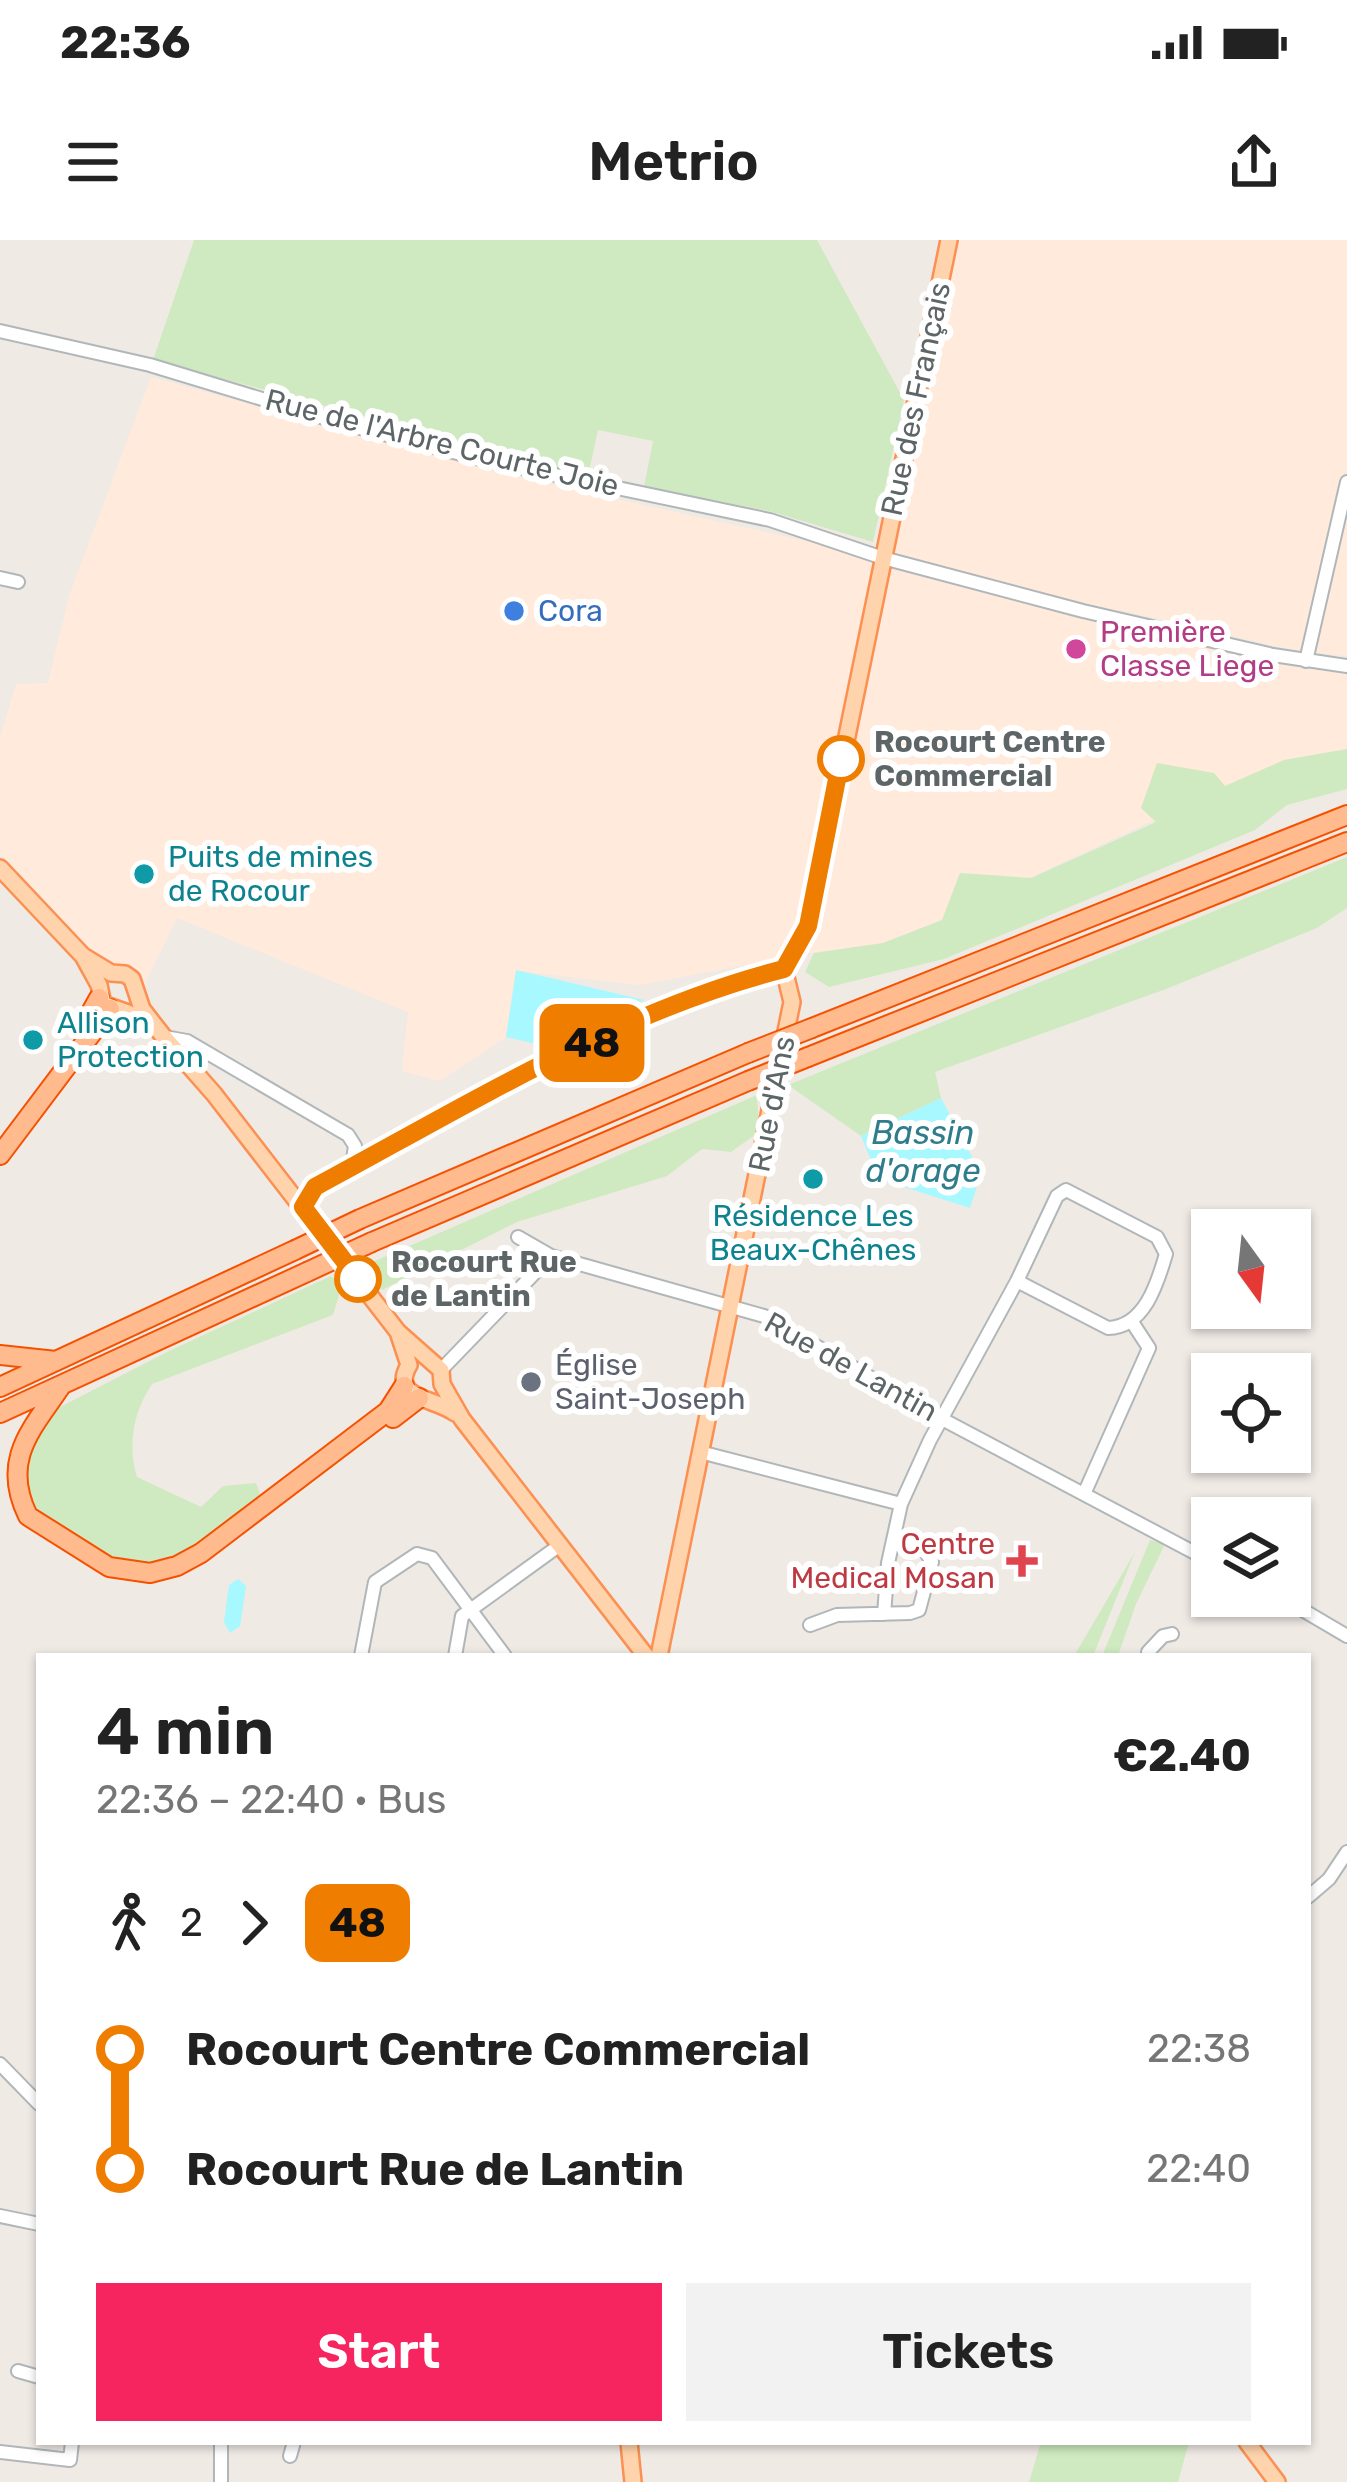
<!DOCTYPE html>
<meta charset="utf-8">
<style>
body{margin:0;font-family:Rubik,sans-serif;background:#f2f2f2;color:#222;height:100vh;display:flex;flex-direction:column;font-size:45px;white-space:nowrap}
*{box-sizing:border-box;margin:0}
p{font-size:39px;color:#767676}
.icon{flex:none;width:66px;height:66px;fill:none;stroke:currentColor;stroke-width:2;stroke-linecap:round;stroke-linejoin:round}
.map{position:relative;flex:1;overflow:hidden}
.panel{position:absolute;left:36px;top:1413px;width:1275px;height:792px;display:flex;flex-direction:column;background:#fff;border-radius:0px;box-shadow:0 3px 9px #0004}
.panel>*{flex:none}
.badge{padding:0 24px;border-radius:18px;font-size:42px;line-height:78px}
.needle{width:78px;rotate:165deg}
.fabs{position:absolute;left:1191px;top:969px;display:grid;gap:24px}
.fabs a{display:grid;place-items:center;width:120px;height:120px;border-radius:0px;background:#fff;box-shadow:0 3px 9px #0004;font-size:60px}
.map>.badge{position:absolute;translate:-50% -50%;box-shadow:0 0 0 6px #fff}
.legs{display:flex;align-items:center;gap:18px;height:132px;padding:0 60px;font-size:39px}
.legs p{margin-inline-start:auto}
.summary{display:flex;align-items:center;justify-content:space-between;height:204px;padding:0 60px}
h1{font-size:66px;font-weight:600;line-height:90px}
.cta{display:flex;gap:24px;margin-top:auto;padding:24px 60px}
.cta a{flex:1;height:138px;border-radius:0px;background:#f7255f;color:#fff;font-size:48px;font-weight:600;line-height:138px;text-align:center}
.cta a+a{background:#f2f2f2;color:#222}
ul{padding:0 60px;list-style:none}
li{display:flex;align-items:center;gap:42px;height:120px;font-size:45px}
li i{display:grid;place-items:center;width:18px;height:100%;margin:0 15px;background:currentColor}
li i::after{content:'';width:30px;height:30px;margin:-15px;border:9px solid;border-radius:50%;background:#fff}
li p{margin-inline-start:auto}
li:first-child i{background:linear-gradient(#0000 50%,currentColor 0)}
li:last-child i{background:linear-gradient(currentColor 50%,#0000 0)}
.status{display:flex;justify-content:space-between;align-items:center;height:84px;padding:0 60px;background:#fff;direction:ltr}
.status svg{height:33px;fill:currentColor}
header{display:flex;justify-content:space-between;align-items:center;height:156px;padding:0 60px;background:#fff;font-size:54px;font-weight:600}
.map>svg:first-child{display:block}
.commercial{fill:#ffeadc}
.green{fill:#cfeac0}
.water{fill:#a7f8ff}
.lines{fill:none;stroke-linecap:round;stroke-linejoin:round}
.minor-casing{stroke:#b1b7b9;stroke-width:16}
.major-casing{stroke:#fc9052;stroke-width:20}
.highway-casing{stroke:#f65100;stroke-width:22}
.minor{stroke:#fff;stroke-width:12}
.major{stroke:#ffd4ac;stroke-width:15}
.highway{stroke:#ffba8e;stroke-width:18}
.highway-bridge-casing{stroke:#f65100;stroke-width:22;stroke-linecap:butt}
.highway-bridge{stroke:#ffba8e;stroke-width:18}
.line-1-casing{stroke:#fff;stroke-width:27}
.line-1{stroke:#ef7d00;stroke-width:18}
.shop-dot{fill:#3f7fe0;stroke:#fff;stroke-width:4.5}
.hotel-dot{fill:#d1479c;stroke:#fff;stroke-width:4.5}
.stop-1-dot{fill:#fff;stroke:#ef7d00;stroke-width:6}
.culture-dot{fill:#0f9aa8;stroke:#fff;stroke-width:4.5}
.worship-dot{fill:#6b7280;stroke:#fff;stroke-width:4.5}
.health-dot{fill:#e0444e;stroke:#fff;stroke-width:4.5}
.labels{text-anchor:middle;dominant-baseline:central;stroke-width:12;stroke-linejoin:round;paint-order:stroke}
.street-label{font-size:30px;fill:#5d6567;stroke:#fff}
.shop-label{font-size:30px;fill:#366cbe;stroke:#fff;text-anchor:start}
.hotel-label{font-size:30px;fill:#b23c85;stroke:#fff;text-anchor:start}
.stop-label{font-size:30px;font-weight:bold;fill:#5d6567;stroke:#fff;text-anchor:start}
.culture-label{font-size:30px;fill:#0d838f;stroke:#fff;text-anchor:start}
.worship-label{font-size:30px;fill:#5b616d;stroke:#fff;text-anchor:start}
.health-label{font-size:30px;fill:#be3a42;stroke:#fff;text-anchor:end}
.water-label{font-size:33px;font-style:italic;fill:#2f7d8b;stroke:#fff}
</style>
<div class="status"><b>22:36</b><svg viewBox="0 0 49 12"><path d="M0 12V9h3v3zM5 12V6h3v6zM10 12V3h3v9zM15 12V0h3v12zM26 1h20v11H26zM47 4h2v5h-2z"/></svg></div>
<header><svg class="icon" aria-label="menu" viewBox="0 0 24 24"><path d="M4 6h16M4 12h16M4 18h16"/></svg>Metrio<svg class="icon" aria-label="share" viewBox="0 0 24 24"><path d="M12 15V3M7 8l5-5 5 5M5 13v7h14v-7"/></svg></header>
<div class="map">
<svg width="1347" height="2242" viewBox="0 0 1347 2242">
<rect width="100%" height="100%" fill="#f0eae5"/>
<path class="commercial" d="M951,0h396v416l-50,-5 -177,-41 -4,13 231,44v82l-63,11 -255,118 -69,-5 -18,47 -59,23 -74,10z
M151,137l357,98 375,83 -81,366 -24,35 -139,26 -122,-14 -11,66 -66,44 -38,-10 6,-59 -231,-94 -35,72 -17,-24 -20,-1 -105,-111v-115l16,-55 32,-1 21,-87z"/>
<path class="green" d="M194,0h623l87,160 -31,142 -104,-31 -125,-24 9,-46 -55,-11 -10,46 -435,-116z
M1347,509v40l-60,16 -32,25 -311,129 -115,28 -24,-15 9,-19 69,-10 59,-23 18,-47 71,5 125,-56 -15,-14 16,-45 57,10 11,13 59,-26z
M1347,617v51l-30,20 -151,61 -231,83 6,26 -80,38 -73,-51z
M757,855l2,37 -28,20 -29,-3 -35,27 -150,46 -135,68 -14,-26z
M331,1036l11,9 -9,30 -181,69c-18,26 -25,61 -15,93l64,30 22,-21 33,-3 6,16 -68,51 -42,17 -38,-4 -88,-58 -12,-33 15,-49 140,-72z
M1150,1300l15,4 -29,60 -18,52h-16z
M1135,1312l-42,104h-19z
M1041,2202h148l-11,40h-149z"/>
<path class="water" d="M516,730l128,30 -90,48 -48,-11z
M941,858l40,76 -11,34 -91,-29 -18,-43z
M238,1339l8,7 -6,40 -10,7 -6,-11 5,-37z"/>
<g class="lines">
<defs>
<path id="minor" d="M0,91l150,34 191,58 143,37 286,60 113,38 200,53 190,44 74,11
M0,338l18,4
M1306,421l41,-179
M165,797l22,4 161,94 7,11 -3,20
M303,967l12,-20 274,-143 123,-55 72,-20
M518,997l33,19 213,60 178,103 270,143
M441,1130l110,-114
M700,1212l201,52
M1084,1254l65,-146 -17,-26
M1279,1356l68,40
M884,1374l4,-51 13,-59 29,-64 87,-159 40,-85 9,-6 91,47 9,17c-9,31 -22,73 -58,74l-91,-47
M810,1385l27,-10 73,-2 9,-3 13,-48 -7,-11 -32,-8
M1148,1412l15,-16 9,-2
M361,1416l14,-74 42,-28 15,4 73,98
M455,1416l7,-40 98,-71
M1308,1657l21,-18 18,-27
M0,1824l39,40
M0,1976l39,8
M18,2131l21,6
M221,2202v40
M0,2212l70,8 2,-18
M290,2216l4,-14"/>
<path id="major" d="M0,628l83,88 16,29 4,19 25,9 19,13
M83,716l28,17 14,1 7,5 10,30 21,27 51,58 184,238 43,38 1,14 20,35 184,237
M399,1095l10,30c-20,34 27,33 46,48
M659,1416l133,-654 -8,-33 19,-31 7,-22 139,-676
M629,2202l4,40
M1247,2202l30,40"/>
<path id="highway" d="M812,788l535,-213
M81,790l18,-32
M808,817l539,-215
M0,915l110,-146
M360,979l388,-166
M372,1002l376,-161
M0,1115l56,6
M61,1146c-28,42 -61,73 -33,130l81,51 41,6 27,-7 24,-13 187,-142 16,-25
M0,1147l295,-137
M0,1173l307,-141
M393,1178l26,-20"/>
</defs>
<use href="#minor" class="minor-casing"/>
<use href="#major" class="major-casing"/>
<use href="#highway" class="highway-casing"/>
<use href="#minor" class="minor"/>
<use href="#major" class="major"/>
<use href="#highway" class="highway"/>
<defs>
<path id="highway-bridge" d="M748,813l64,-25
M748,841l60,-24
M295,1010l65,-31
M307,1032l65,-30"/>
</defs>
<use href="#highway-bridge" class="highway-bridge-casing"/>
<use href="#highway-bridge" class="highway-bridge"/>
</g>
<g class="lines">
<defs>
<path id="line-1" d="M358,1039l-55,-72 12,-20c147,-79 306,-177 469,-218l24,-43 33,-167"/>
</defs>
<use href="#line-1" class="line-1-casing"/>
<use href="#line-1" class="line-1"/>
</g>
<circle class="shop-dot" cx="514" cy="371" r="12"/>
<circle class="hotel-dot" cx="1076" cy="409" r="12"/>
<g class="stop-1-dot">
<circle cx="841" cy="519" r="21"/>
<circle cx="358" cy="1039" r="21"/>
</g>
<g class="culture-dot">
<circle cx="144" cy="634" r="12"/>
<circle cx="33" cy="800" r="12"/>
<circle cx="813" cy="939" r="12"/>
</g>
<circle class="worship-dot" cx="531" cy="1142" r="12"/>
<path class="health-dot" d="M1016 1303h12v12h12v12h-12v12h-12v-12h-12v-12h12z"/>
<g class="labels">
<g class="street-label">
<text transform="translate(916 159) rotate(-78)">Rue des Français</text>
<text transform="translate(442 203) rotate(14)">Rue de l'Arbre Courte Joie</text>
<text transform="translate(772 864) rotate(-79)">Rue d'Ans</text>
<text transform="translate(851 1127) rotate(29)">Rue de Lantin</text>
</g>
<g class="shop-label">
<text x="538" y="371">Cora</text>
</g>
<g class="hotel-label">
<text x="1100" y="392">Première<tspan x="1100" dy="34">Classe Liege</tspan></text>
</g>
<g class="stop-label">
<text x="874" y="502">Rocourt Centre<tspan x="874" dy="34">Commercial</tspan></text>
<text x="391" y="1022">Rocourt Rue<tspan x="391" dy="34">de Lantin</tspan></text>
</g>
<g class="culture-label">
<text x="168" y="617">Puits de mines<tspan x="168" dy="34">de Rocour</tspan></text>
<text x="57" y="783">Allison<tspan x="57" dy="34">Protection</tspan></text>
<text x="813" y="976" text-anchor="middle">Résidence Les<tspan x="813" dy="34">Beaux-Chênes</tspan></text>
</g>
<g class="worship-label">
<text x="555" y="1125">Église<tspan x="555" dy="34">Saint-Joseph</tspan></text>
</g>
<g class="health-label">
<text x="995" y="1304">Centre<tspan x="995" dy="34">Medical Mosan</tspan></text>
</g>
<g class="water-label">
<text x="923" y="892">Bassin<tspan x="923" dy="38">d'orage</tspan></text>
</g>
</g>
</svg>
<div class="fabs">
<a><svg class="needle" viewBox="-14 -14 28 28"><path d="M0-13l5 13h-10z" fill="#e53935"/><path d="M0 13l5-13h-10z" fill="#767676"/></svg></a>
<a><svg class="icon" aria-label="locate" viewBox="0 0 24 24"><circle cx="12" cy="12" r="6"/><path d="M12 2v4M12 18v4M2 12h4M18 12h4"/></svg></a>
<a><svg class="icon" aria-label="layers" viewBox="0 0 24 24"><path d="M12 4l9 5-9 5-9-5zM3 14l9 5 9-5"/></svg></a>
</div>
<b class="badge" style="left:592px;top:803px;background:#ef7d00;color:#111">48</b>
<section class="panel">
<div class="summary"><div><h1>4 min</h1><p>22:36 – 22:40 · Bus</p></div><b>€2.40</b></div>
<div class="legs"><svg class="icon" aria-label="walk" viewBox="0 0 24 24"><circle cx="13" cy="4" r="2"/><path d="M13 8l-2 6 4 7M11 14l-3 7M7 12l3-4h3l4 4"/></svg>2<svg class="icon" aria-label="forward" viewBox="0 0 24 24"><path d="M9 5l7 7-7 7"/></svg><b class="badge" style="background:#ef7d00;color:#111">48</b></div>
<ul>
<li><i style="color:#ef7d00"></i><b>Rocourt Centre Commercial</b><p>22:38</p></li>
<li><i style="color:#ef7d00"></i><b>Rocourt Rue de Lantin</b><p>22:40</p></li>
</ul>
<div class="cta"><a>Start</a><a>Tickets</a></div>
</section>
</div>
